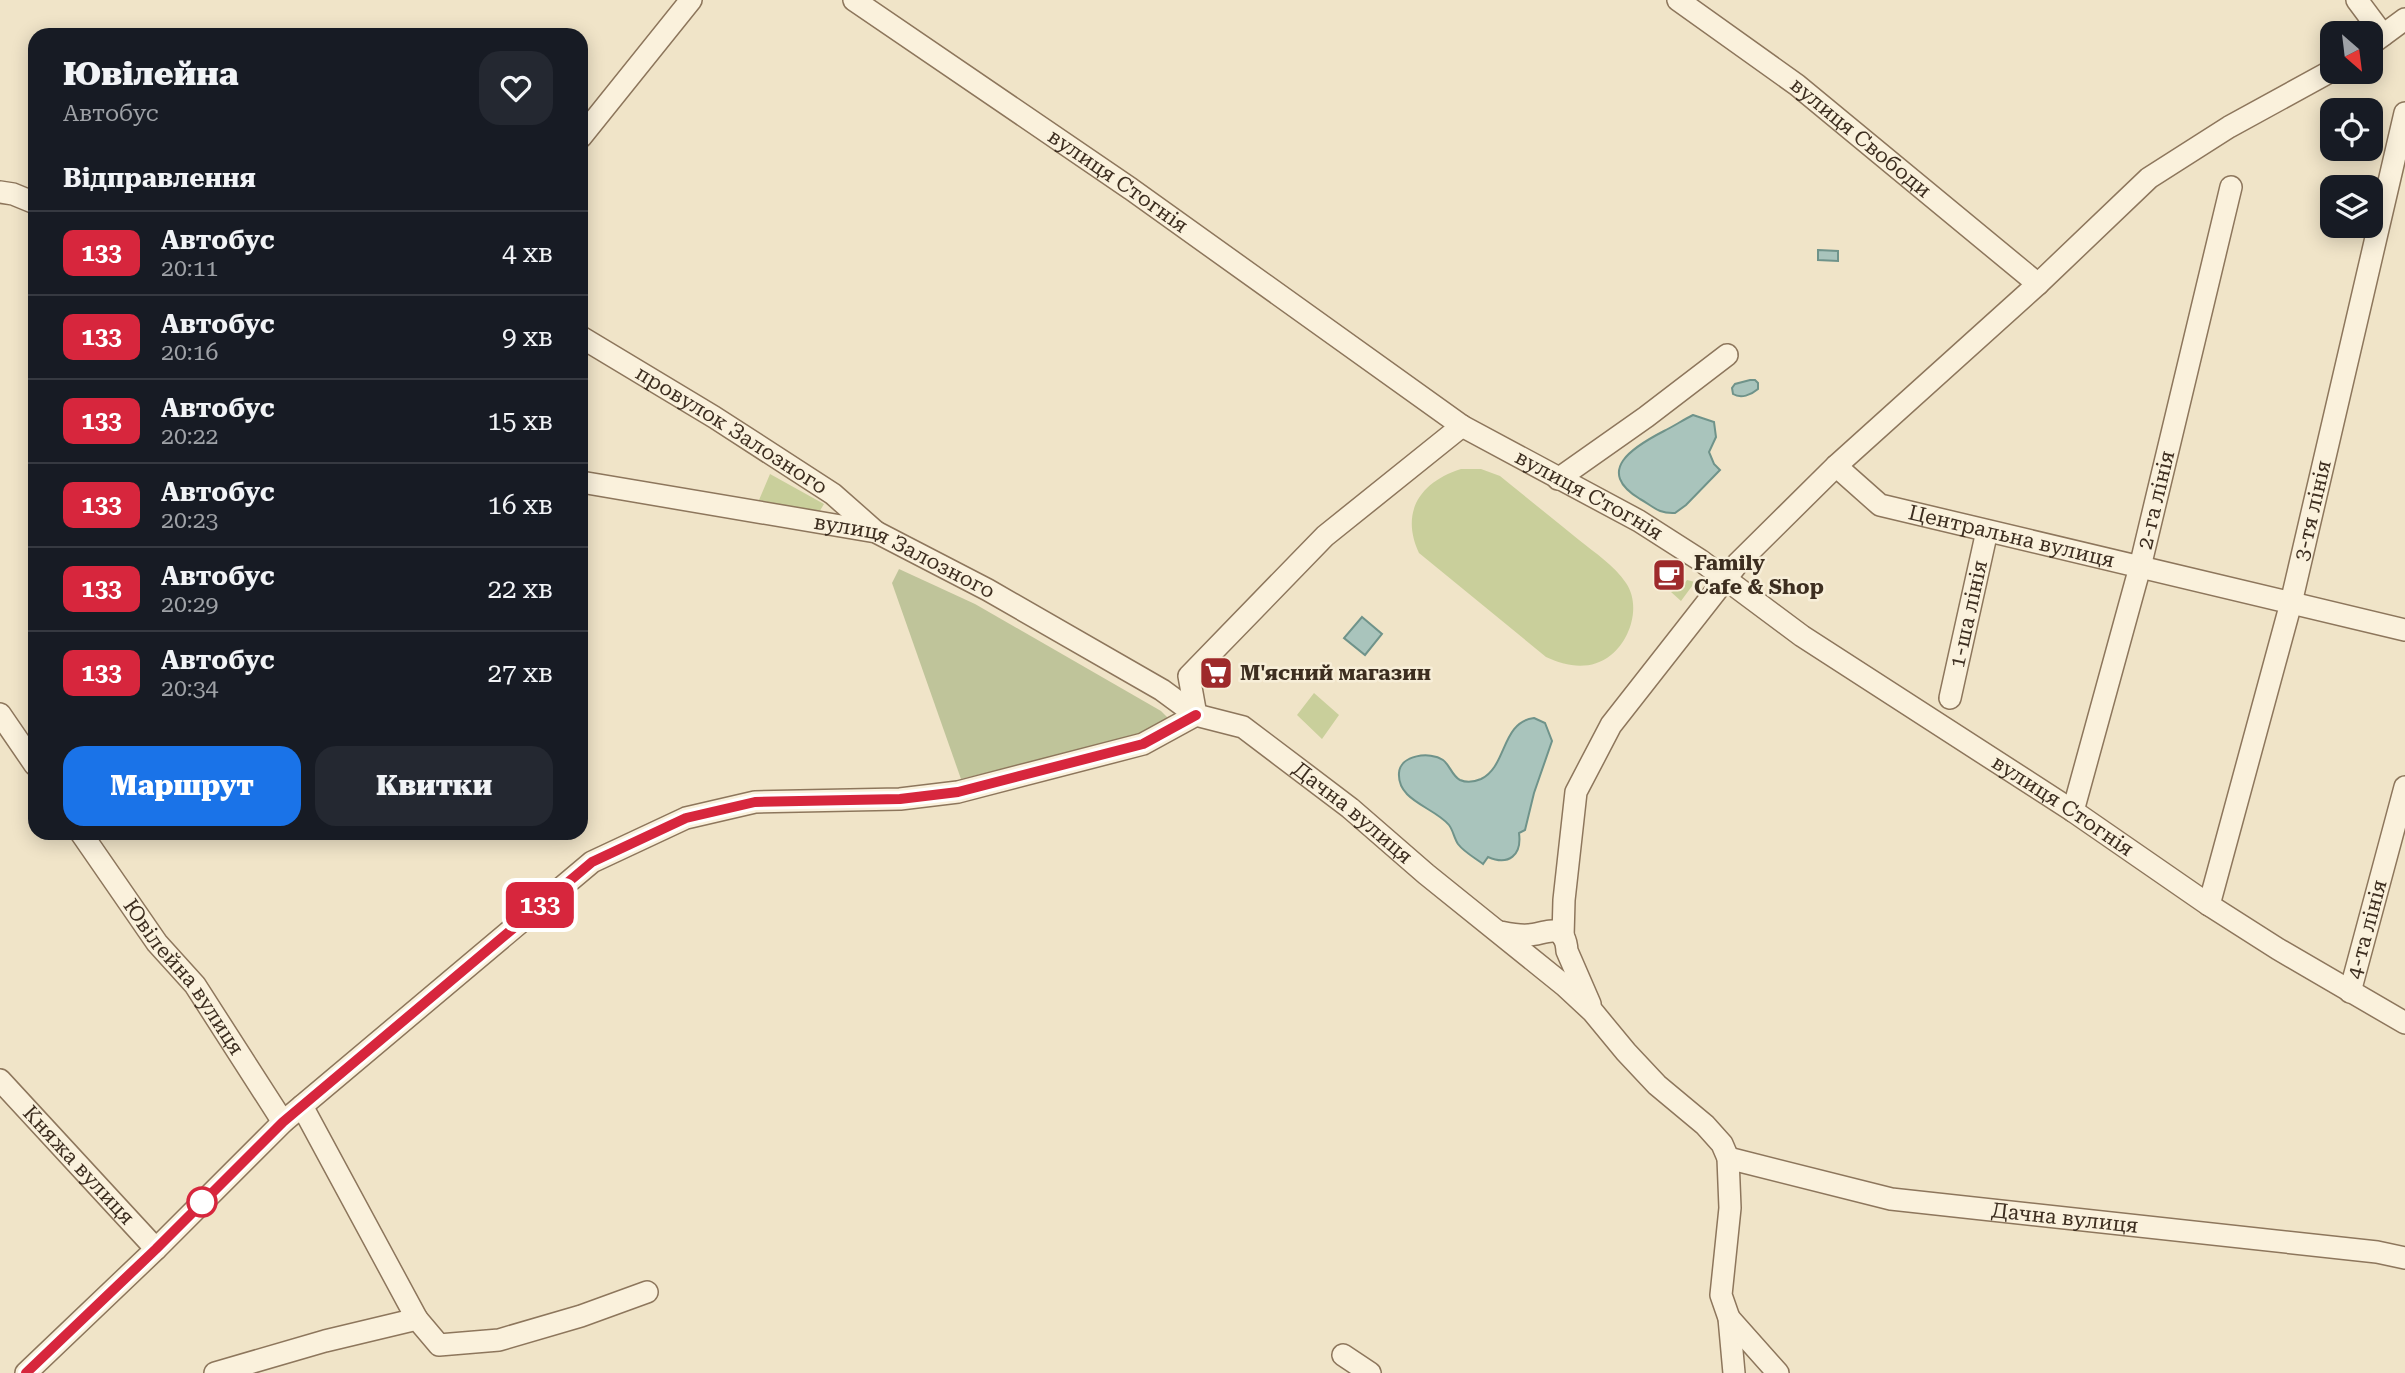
<!DOCTYPE html>
<html lang="uk">
<meta charset="utf-8">
<style>
body{margin:0;font-family:"Roboto Serif",serif;background:#242831;color:#f1f3f6;height:100vh;display:flex;flex-direction:column;font-size:26px;white-space:nowrap}
*{box-sizing:border-box;margin:0}
p{font-size:23px;color:#9ea1a6}
.icon{flex:none;width:38px;height:38px;fill:none;stroke:currentColor;stroke-width:2;stroke-linecap:round;stroke-linejoin:round}
.map{position:relative;flex:1;overflow:hidden}
.sheet{position:absolute;left:28px;top:28px;width:560px;height:812px;display:flex;flex-direction:column;background:#171b24;border-radius:21px;box-shadow:0 4px 18px #0003}
.sheet>*{flex:none}
.badge{padding:0 14px;border-radius:10px;font-size:24px;line-height:46px}
.needle{width:46px;rotate:152deg}
.tools{position:absolute;left:2320px;top:21px;display:grid;gap:14px}
.tools a{display:grid;place-items:center;width:63px;height:63px;border-radius:14px;background:#171b24;box-shadow:0 4px 18px #0003;font-size:35px}
.map>.badge{position:absolute;translate:-50% -50%;box-shadow:0 0 0 4px #fff}
h2{padding:0 35px;font-size:26px;line-height:63px}
.round{display:grid;place-items:center;flex:none;width:74px;height:74px;border-radius:21px;background:#242831}
.summary{display:flex;align-items:center;justify-content:space-between;height:119px;padding:0 35px}
h1{font-size:33px;font-weight:800;line-height:52px}
.button{display:flex;gap:14px;margin-top:auto;padding:14px 35px}
.button a{flex:1;height:80px;border-radius:21px;background:#1a73e8;color:#fff;font-size:28px;font-weight:800;line-height:80px;text-align:center}
.button a+a{background:#242831;color:#f1f3f6}
ul{padding:0;list-style:none}
li{display:flex;align-items:center;gap:21px;height:84px;padding:0 35px;border-top:2px solid #363941}
li div{flex:1}
li b{display:block;font-size:26px}
li em{font-style:normal}
li .badge{min-width:77px;font-weight:700;text-align:center}
.map>svg:first-child{display:block}
.green{fill:#c9cf9b}
.cemetery{fill:#bfc49a}
.water{fill:#a9c4bc;stroke:#6f938a;stroke-width:2}
.lines{fill:none;stroke-linecap:round;stroke-linejoin:round}
.minor-casing{stroke:#8d765c;stroke-width:24}
.minor{stroke:#faf1dc;stroke-width:21}
.line-casing{stroke:#fff;stroke-width:16}
.line{stroke:#d7263d;stroke-width:10}
.stop-dot{fill:#fff;stroke:#d7263d;stroke-width:3.5}
.labels{text-anchor:middle;dominant-baseline:central;stroke-width:5;stroke-linejoin:round;paint-order:stroke}
.street-label{font-size:21px;fill:#3d2e20;stroke:#f7eed8}
.poi-label{font-size:21px;font-weight:bold;fill:#3d2e20;stroke:#f7eed8;text-anchor:start}
</style>
<div class="map">
<svg width="2405" height="1373" viewBox="0 0 2405 1373">
<rect width="100%" height="100%" fill="#f0e4c8"/>
<path class="green" d="M1461,469h20l19,7c26,21 53,43 79,64 16,13 35,25 47,43 15,22 5,56 -15,72 -20,16 -44,12 -65,2l-127,-104c-19,-41 1,-71 42,-84z
M770,474l54,30 -6,10 -59,-14z
M1687,580l8,2 -14,19 -10,-9 10,-4z
M1314,693l25,22 -17,24 -25,-24z"/>
<path class="cemetery" d="M899,569l76,35 186,107 8,8 -4,10 -204,50 -69,-196z"/>
<path class="water" d="M1818,250l20,1v10l-20,-1z
M1750,380h5l3,3v6c-7,6 -17,10 -25,5l-1,-6 3,-4z
M1693,415l21,7 2,15 -7,15 5,12 6,6 -34,35 -11,8c-17,1 -22,-7 -35,-14 -46,-28 -7,-52 24,-68 10,-5 19,-11 29,-16z
M1362,617l20,17 -17,21 -21,-17z
M1534,718l11,5 7,18 -18,52 -9,37 -6,3c3,22 -10,33 -31,24l-5,7c-8,-6 -19,-12 -25,-20 -4,-6 -5,-14 -9,-19 -15,-18 -52,-24 -50,-52 1,-18 31,-22 44,-13 7,5 9,16 17,20 7,3 14,2 21,-1 26,-12 20,-57 53,-61z"/>
<g class="lines">
<defs>
<g id="minor">
<path id="s1" d="M854,0l277,189 331,237 177,95 61,39 102,76 271,175 136,94 69,44 127,74"/>
<path id="s2" d="M1678,0l119,85 241,199"/>
<path d="M2357,0l26,35"/>
<path d="M2371,44l34,-25"/>
<path d="M581,137l110,-137"/>
<path d="M0,192l13,2 22,9"/>
<path id="s3" d="M581,337l133,80 119,77 43,38"/>
<path id="s4" d="M1836,466l44,39 525,125"/>
<path d="M1558,479l88,-62 81,-62"/>
<path id="s5" d="M581,482l295,50 112,58 174,100 34,25 47,12 107,81 76,66 139,112 28,26 33,40 31,33 48,40 17,19 6,14 2,50 -9,87 8,23 5,55"/>
<path id="s6" d="M1950,698l37,-167"/>
<path d="M0,714l35,51"/>
<path d="M1196,715l-7,-39 136,-140 137,-110"/>
<path id="s7" d="M2073,811l67,-244 91,-380"/>
<path id="s8" d="M81,833l76,110 38,42 88,137"/>
<path id="s9" d="M2209,905l82,-302 114,-490"/>
<path d="M1500,932c10,2 19,4 29,3 16,-1 36,-15 38,16l23,53"/>
<path d="M1563,937l1,-37 12,-108 35,-67 127,-162 98,-97 202,-182 111,-106 80,-51 104,-57"/>
<path id="s10" d="M2350,992l55,-205"/>
<path id="s11" d="M0,1080l156,169"/>
<path d="M302,1106l115,213"/>
<path id="s12" d="M1728,1158l163,41 486,53 28,6"/>
<path d="M1729,1318l49,55"/>
<path d="M1343,1355l27,18"/>
<path d="M26,1373l130,-124 127,-127 309,-260 94,-44 69,-16 145,-3 58,-7 185,-48 53,-29"/>
<path d="M215,1373l110,-32 92,-22 22,26 60,-5 82,-24 66,-24"/>
</g>
</defs>
<use href="#minor" class="minor-casing"/>
<use href="#minor" class="minor"/>
</g>
<g class="lines">
<defs>
<path id="line" d="M26,1373l130,-124 127,-127 309,-260 94,-44 69,-16 145,-3 58,-7 185,-48 53,-29"/>
</defs>
<use href="#line" class="line-casing"/>
<use href="#line" class="line"/>
</g>
<defs>
<symbol id="cafe-square" viewBox="-11 -11 22 22"><rect x="-9" y="-9" width="18" height="18" rx="4" fill="#9e2a2b" stroke="#f7eed8"/><path d="M-5.5-4.5H6V0H3Q3 3.5 0 3.5H-2.5Q-5.5 3.5-5.5 0ZM3-3.2v2h1.7v-2ZM-6 4.5H4V6H-6Z" fill="#fff"/></symbol>
<symbol id="supermarket-square" viewBox="-11 -11 22 22"><rect x="-9" y="-9" width="18" height="18" rx="4" fill="#9e2a2b" stroke="#f7eed8"/><path d="M-6-5.5h2.5l.6 2H6L4.5 2H-2.5L-4.4-4H-6ZM-1.5 3.2a1.3 1.3 0 1 0 .1 0ZM3 3.2a1.3 1.3 0 1 0 .1 0Z" fill="#fff"/></symbol>
</defs>
<g fill-rule="evenodd">
<use href="#cafe-square" x="1650" y="556" width="38" height="38"/>
<use href="#supermarket-square" x="1197" y="654" width="38" height="38"/>
</g>
<circle class="stop-dot" cx="202" cy="1202" r="14"/>
<g class="labels">
<g class="street-label">
<text stroke="none"><textPath href="#s2" startOffset="229">вулиця Свободи</textPath></text>
<text stroke="none"><textPath href="#s1" startOffset="320">вулиця Стогнія</textPath></text>
<text stroke="none"><textPath href="#s3" startOffset="177">провулок Залозного</textPath></text>
<text stroke="none"><textPath href="#s1" startOffset="887">вулиця Стогнія</textPath></text>
<text stroke="none"><textPath href="#s7" startOffset="322">2-га лінія</textPath></text>
<text stroke="none"><textPath href="#s9" startOffset="408">3-тя лінія</textPath></text>
<text stroke="none"><textPath href="#s4" startOffset="194">Центральна вулиця</textPath></text>
<text stroke="none"><textPath href="#s5" startOffset="334">вулиця Залозного</textPath></text>
<text stroke="none"><textPath href="#s6" startOffset="86">1-ша лінія</textPath></text>
<text stroke="none"><textPath href="#s1" startOffset="1454">вулиця Стогнія</textPath></text>
<text stroke="none"><textPath href="#s5" startOffset="856">Дачна вулиця</textPath></text>
<text stroke="none"><textPath href="#s10" startOffset="65">4-та лінія</textPath></text>
<text stroke="none"><textPath href="#s8" startOffset="177">Ювілейна вулиця</textPath></text>
<text stroke="none"><textPath href="#s11" startOffset="116">Княжа вулиця</textPath></text>
<text stroke="none"><textPath href="#s12" startOffset="343">Дачна вулиця</textPath></text>
</g>
<g class="poi-label">
<text x="1694" y="563">Family<tspan x="1694" dy="24">Cafe &amp; Shop</tspan></text>
<text x="1240" y="673">М'ясний магазин</text>
</g>
</g>
</svg>
<div class="tools">
<a><svg class="needle" viewBox="-14 -14 28 28"><path d="M0-13l5 13h-10z" fill="#e53935"/><path d="M0 13l5-13h-10z" fill="#9ea1a6"/></svg></a>
<a><svg class="icon" aria-label="locate" viewBox="0 0 24 24"><circle cx="12" cy="12" r="6"/><path d="M12 2v4M12 18v4M2 12h4M18 12h4"/></svg></a>
<a><svg class="icon" aria-label="layers" viewBox="0 0 24 24"><path d="M12 4l9 5-9 5-9-5zM3 14l9 5 9-5"/></svg></a>
</div>
<b class="badge" style="left:540px;top:905px;background:#d7263d;color:#fff">133</b>
<section class="sheet">
<div class="summary"><div><h1>Ювілейна</h1><p>Автобус</p></div><a class="round"><svg class="icon" aria-label="heart" viewBox="0 0 24 24"><path d="M12 20l-8-8c-3-5 5-10 8-4 3-6 11-1 8 4z"/></svg></a></div>
<h2>Відправлення</h2>
<ul>
<li><span class="badge" style="background:#d7263d;color:#fff">133</span><div><b>Автобус</b><p>20:11</p></div><em>4 хв</em></li>
<li><span class="badge" style="background:#d7263d;color:#fff">133</span><div><b>Автобус</b><p>20:16</p></div><em>9 хв</em></li>
<li><span class="badge" style="background:#d7263d;color:#fff">133</span><div><b>Автобус</b><p>20:22</p></div><em>15 хв</em></li>
<li><span class="badge" style="background:#d7263d;color:#fff">133</span><div><b>Автобус</b><p>20:23</p></div><em>16 хв</em></li>
<li><span class="badge" style="background:#d7263d;color:#fff">133</span><div><b>Автобус</b><p>20:29</p></div><em>22 хв</em></li>
<li><span class="badge" style="background:#d7263d;color:#fff">133</span><div><b>Автобус</b><p>20:34</p></div><em>27 хв</em></li>
</ul>
<div class="button"><a>Маршрут</a><a>Квитки</a></div>
</section>
</div>
